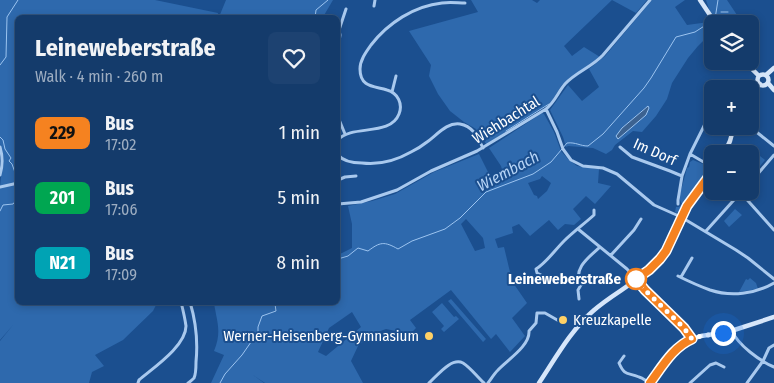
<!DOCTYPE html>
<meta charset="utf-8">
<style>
body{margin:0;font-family:"Fira Sans Condensed",sans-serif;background:#1d4271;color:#f1f3f6;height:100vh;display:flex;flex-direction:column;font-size:19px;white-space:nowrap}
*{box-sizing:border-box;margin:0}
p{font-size:16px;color:#9dadc1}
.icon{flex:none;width:28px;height:28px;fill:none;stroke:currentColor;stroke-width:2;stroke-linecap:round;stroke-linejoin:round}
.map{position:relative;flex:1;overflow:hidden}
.drawer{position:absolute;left:15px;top:15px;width:325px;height:290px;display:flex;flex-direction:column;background:#143b6b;border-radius:8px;box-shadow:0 2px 8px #0003,0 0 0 1px #33557e}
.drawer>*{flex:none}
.badge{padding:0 10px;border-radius:8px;font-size:18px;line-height:32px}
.controls{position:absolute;left:704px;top:15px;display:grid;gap:10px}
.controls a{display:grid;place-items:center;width:55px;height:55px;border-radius:8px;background:#143b6b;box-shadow:0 2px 8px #0003,0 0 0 1px #33557e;font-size:25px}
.you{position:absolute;width:25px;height:25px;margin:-12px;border:4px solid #fff;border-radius:50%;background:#1a73e8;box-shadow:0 0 0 8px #1a73e833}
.map>.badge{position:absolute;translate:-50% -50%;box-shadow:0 0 0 2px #fff}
.round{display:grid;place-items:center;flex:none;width:52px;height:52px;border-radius:8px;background:#1d4271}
.headline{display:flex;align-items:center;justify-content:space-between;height:85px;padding:0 20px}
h1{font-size:24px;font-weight:700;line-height:38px}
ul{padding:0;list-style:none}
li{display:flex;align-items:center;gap:15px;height:65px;padding:0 20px}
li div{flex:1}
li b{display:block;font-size:19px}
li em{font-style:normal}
li .badge{min-width:55px;font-weight:700;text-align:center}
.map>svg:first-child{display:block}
.green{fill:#2e69ad;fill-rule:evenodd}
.water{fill:#3c6290;stroke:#9cc4f0}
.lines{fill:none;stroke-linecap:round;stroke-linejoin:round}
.stream{stroke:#9cc4f0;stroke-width:1}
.street{stroke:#a9c9ee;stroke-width:3}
.secondary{stroke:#d6e6fa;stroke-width:4.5}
.line-casing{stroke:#fff;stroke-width:11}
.line{stroke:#f58220;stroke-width:8}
.walk{stroke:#fff;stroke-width:5;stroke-dasharray:0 9}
.stop-dot{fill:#fff;stroke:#f58220;stroke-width:2.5}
.poi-dot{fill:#ffd166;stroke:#1b4f8f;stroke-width:2}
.labels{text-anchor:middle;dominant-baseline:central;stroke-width:4;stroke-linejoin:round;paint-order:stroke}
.street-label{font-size:15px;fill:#fff;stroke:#1b4f8f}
.stop-label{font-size:15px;font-weight:bold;fill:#fff;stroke:#1b4f8f;text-anchor:end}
.poi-label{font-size:15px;fill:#fff;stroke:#1b4f8f;text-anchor:start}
.water-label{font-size:16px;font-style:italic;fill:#b5d3f5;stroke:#1b4f8f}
</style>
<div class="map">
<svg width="774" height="383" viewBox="0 0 774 383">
<rect width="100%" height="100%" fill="#1b4f8f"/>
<path class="green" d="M0,0h155l63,13 -1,5h-199v284l139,1 -4,8 -30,29 -28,15 9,11 -12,6 -3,11h-89v-42l13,-16 6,-18 -6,18 -13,15v-153l3,-31 -3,-12z
M226,0h107l-10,17h-104z
M471,0h61l5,3 3,-3h107l-11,13 -24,-13 -48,46 8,10 12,-9 16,10 -38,28 -11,17 -4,3 -60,39h-1l-10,-15 -12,-7 -14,-11 -12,-17 -9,-18 2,-11 -22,-34 69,-19z
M652,0h33l-10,7 12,18 22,-3 -2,15 -9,9 -10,12 -16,25 -5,16 -11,17 -14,16 -9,-1 -18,14 -3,5 -6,4 -13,-6 -25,-2 -2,1 -3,-10 -13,-27 18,-25 14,16 17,-14 -10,-18 16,-13zM646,107l3,1 -2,4 -27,25h-3l5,-9z
M706,0h21l10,15 -10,8v1h-7l-9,-9z
M542,113l2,1 10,18 7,19 7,8 9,7 22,3 -1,14 13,3 -16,18 -9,-8 -13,13 8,10 -7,6 -9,-1 -7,6 -9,-10 -19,16 -11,-12 -7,3 1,6 -18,6 3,9 6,-1 6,25 -2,1 1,4 18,26 -15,15 13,18 -15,16 -14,-18 -5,5 -40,-49 -41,30 6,8 -6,6 -24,-5 -14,5 -14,12 -7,15 12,22h-98l-12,-8 11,8h-53l13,-28 -10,-4c8,-19 3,-29 0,-48l124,-1v-47l14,-7v-24l-4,-18 24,-5 23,-7 39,-22 45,-18 15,30 11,-4 -4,-14 -12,-18zM542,176l9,7 -4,8 -9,8 -1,-3 -3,-1 -6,-12 12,-4zM466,219l17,19 2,10 -10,3 -14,-27zM352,312l9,15 -35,29 -8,-4 11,-24z
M760,156l5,4 -13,16 -2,-2 1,-7z
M693,160l10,4v1l4,3v4l-20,28 -7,11 -4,2 -1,-1 1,-5h3l3,-3 -3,-6 8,-30 2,-1 1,-5z
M735,209l7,6 -13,12 -5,-6z
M750,278l6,5 2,6 -19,3 7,-13 2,1z
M451,299l35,40 -3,3 -35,-41z
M442,303l12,14 2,-1 3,3 -15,13 -3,-3 3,-3 -12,-14z"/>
<path class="water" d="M648,106l1,2 -3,7 -28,24 -2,-3 6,-8z"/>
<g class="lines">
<path class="stream" d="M721,12h7
M315,18l1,-8 12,-10
M715,19l3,-19
M0,65l6,-8 1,-40 11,-17
M506,131l43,-27
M0,137l3,3 2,9 6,9 -2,3 3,3 5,14
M0,211l3,-6 10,-1 5,-6
M338,259l10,-3 10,-8 10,3c12,-9 16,-10 30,-2l14,-8 33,-12 15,-11 26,-26 47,-18 18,-12 16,-19c9,-1 13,3 21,3l15,-12 41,-46 7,-10 25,-41 19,-5 17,-11
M220,383l5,-9 17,-19 16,-23v-5l4,-11 14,-5 -1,-7 -2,-2"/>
<path class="street" d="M374,6l1,-6
M338,48l2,-13 -1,-5 7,-21
M392,92l4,-16
M546,109l11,23 6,17 8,11 12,6 20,2 14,6 37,31 27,12 55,33 12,8 26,21
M338,117l7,17
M749,126l25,20
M338,140c14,-16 52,-3 61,-26 4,-10 -1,-21 -12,-24 -12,-4 -27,-2 -27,-21 0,-9 6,-17 11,-24 17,-22 43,-39 71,-42 8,-1 16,0 23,0
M0,147c3,10 3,18 0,28
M620,147l12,10 38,14 12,5
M690,154l22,13
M338,155c6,7 15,8 24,8 17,2 35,-3 49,-11 6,-3 11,-6 16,-10 10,-7 20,-20 33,-18 13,2 18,14 23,24
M338,180l7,-3 11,-1
M750,183l24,-28
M0,187l18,-4
M741,193l33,37
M338,204l23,-2 36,-12 34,-19 46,-20 69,-42c9,-7 12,-17 19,-25 11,-12 27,-17 38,-29l47,-55
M678,204v-4l4,-24 8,-22 22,-44
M578,229l49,40 18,21 39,38 8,11
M706,231l36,-40
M611,255l23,-25 7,-11
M541,275l-4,-2 -1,-4c10,-6 19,-19 28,-28 9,-9 20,-17 30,-26v-5
M678,276c10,5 21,10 32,14 21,7 45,4 64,-7
M681,277l11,-19
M581,285c11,-5 22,-7 34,-4
M579,299l-1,-9 3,-5c-9,-16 8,-28 19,-38
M732,331c6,14 28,30 42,36
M624,356l-5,7c6,14 9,9 20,14 4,1 7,4 11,6
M138,383l1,-3c14,-12 47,-34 47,-54 -1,-7 -3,-16 -5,-24
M188,383c2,-1 4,-3 6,-5 2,-4 2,-11 2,-16 2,-20 0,-40 -6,-60
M429,383c8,-7 22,-26 34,-20 8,5 14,14 21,20
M488,383c3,-4 6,-9 10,-13 9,-10 32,-24 31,-39l7,-8 1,-10h8l14,8
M690,383l20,-18 6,-2 8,4
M747,383l16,-22 6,-13 5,-3"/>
<path class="secondary" d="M700,0l16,24
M744,61l15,15
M757.5 80a5.5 5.5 0 1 1 11 0a5.5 5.5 0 1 1-11 0Z
M766,75l8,-7
M768,83l6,7
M750,93l10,-9
M724,154l6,-13 4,-15
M539,383c16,-24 32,-53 54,-72 22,-20 55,-33 72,-59l22,-46 25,-34
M650,383l19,-26 18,-16 14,-5 27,-4 46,-15"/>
</g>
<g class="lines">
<defs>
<path id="line" d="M650,383c12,-16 23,-36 42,-44l-8,-11 -39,-38 -9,-11 13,-9 11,-11 6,-8 21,-45 25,-34"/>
</defs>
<use href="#line" class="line-casing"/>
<use href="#line" class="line"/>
<path class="walk" d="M636,279l9,11 39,38 8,11 9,-3 22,-3"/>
</g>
<circle class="stop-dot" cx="636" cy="279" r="10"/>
<g class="poi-dot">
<circle cx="563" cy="320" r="5"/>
<circle cx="429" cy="336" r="5"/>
</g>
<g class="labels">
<g class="street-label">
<text transform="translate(506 120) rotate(-32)">Wiehbachtal</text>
<text transform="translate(655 152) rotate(24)">Im Dorf</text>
</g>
<g class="stop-label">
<text x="621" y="279">Leineweberstraße</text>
</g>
<g class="poi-label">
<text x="573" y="320">Kreuzkapelle</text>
<text x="419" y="336" text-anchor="end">Werner-Heisenberg-Gymnasium</text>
</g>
<g class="water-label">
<text transform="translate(508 171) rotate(-28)">Wiembach</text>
</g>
</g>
</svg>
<div class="controls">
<a><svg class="icon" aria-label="layers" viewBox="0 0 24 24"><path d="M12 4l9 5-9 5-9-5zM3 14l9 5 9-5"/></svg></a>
<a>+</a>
<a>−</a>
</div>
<div class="you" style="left:723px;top:333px"></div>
<section class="drawer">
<div class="headline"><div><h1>Leineweberstraße</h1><p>Walk · 4 min · 260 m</p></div><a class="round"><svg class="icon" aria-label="heart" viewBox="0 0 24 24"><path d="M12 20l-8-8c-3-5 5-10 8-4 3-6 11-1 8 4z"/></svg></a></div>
<ul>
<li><span class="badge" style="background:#f58220;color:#111">229</span><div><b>Bus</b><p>17:02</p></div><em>1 min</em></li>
<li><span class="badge" style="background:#00a651;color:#fff">201</span><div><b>Bus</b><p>17:06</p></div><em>5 min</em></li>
<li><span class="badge" style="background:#00a3b4;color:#fff">N21</span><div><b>Bus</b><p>17:09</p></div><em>8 min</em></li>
</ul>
</section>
</div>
